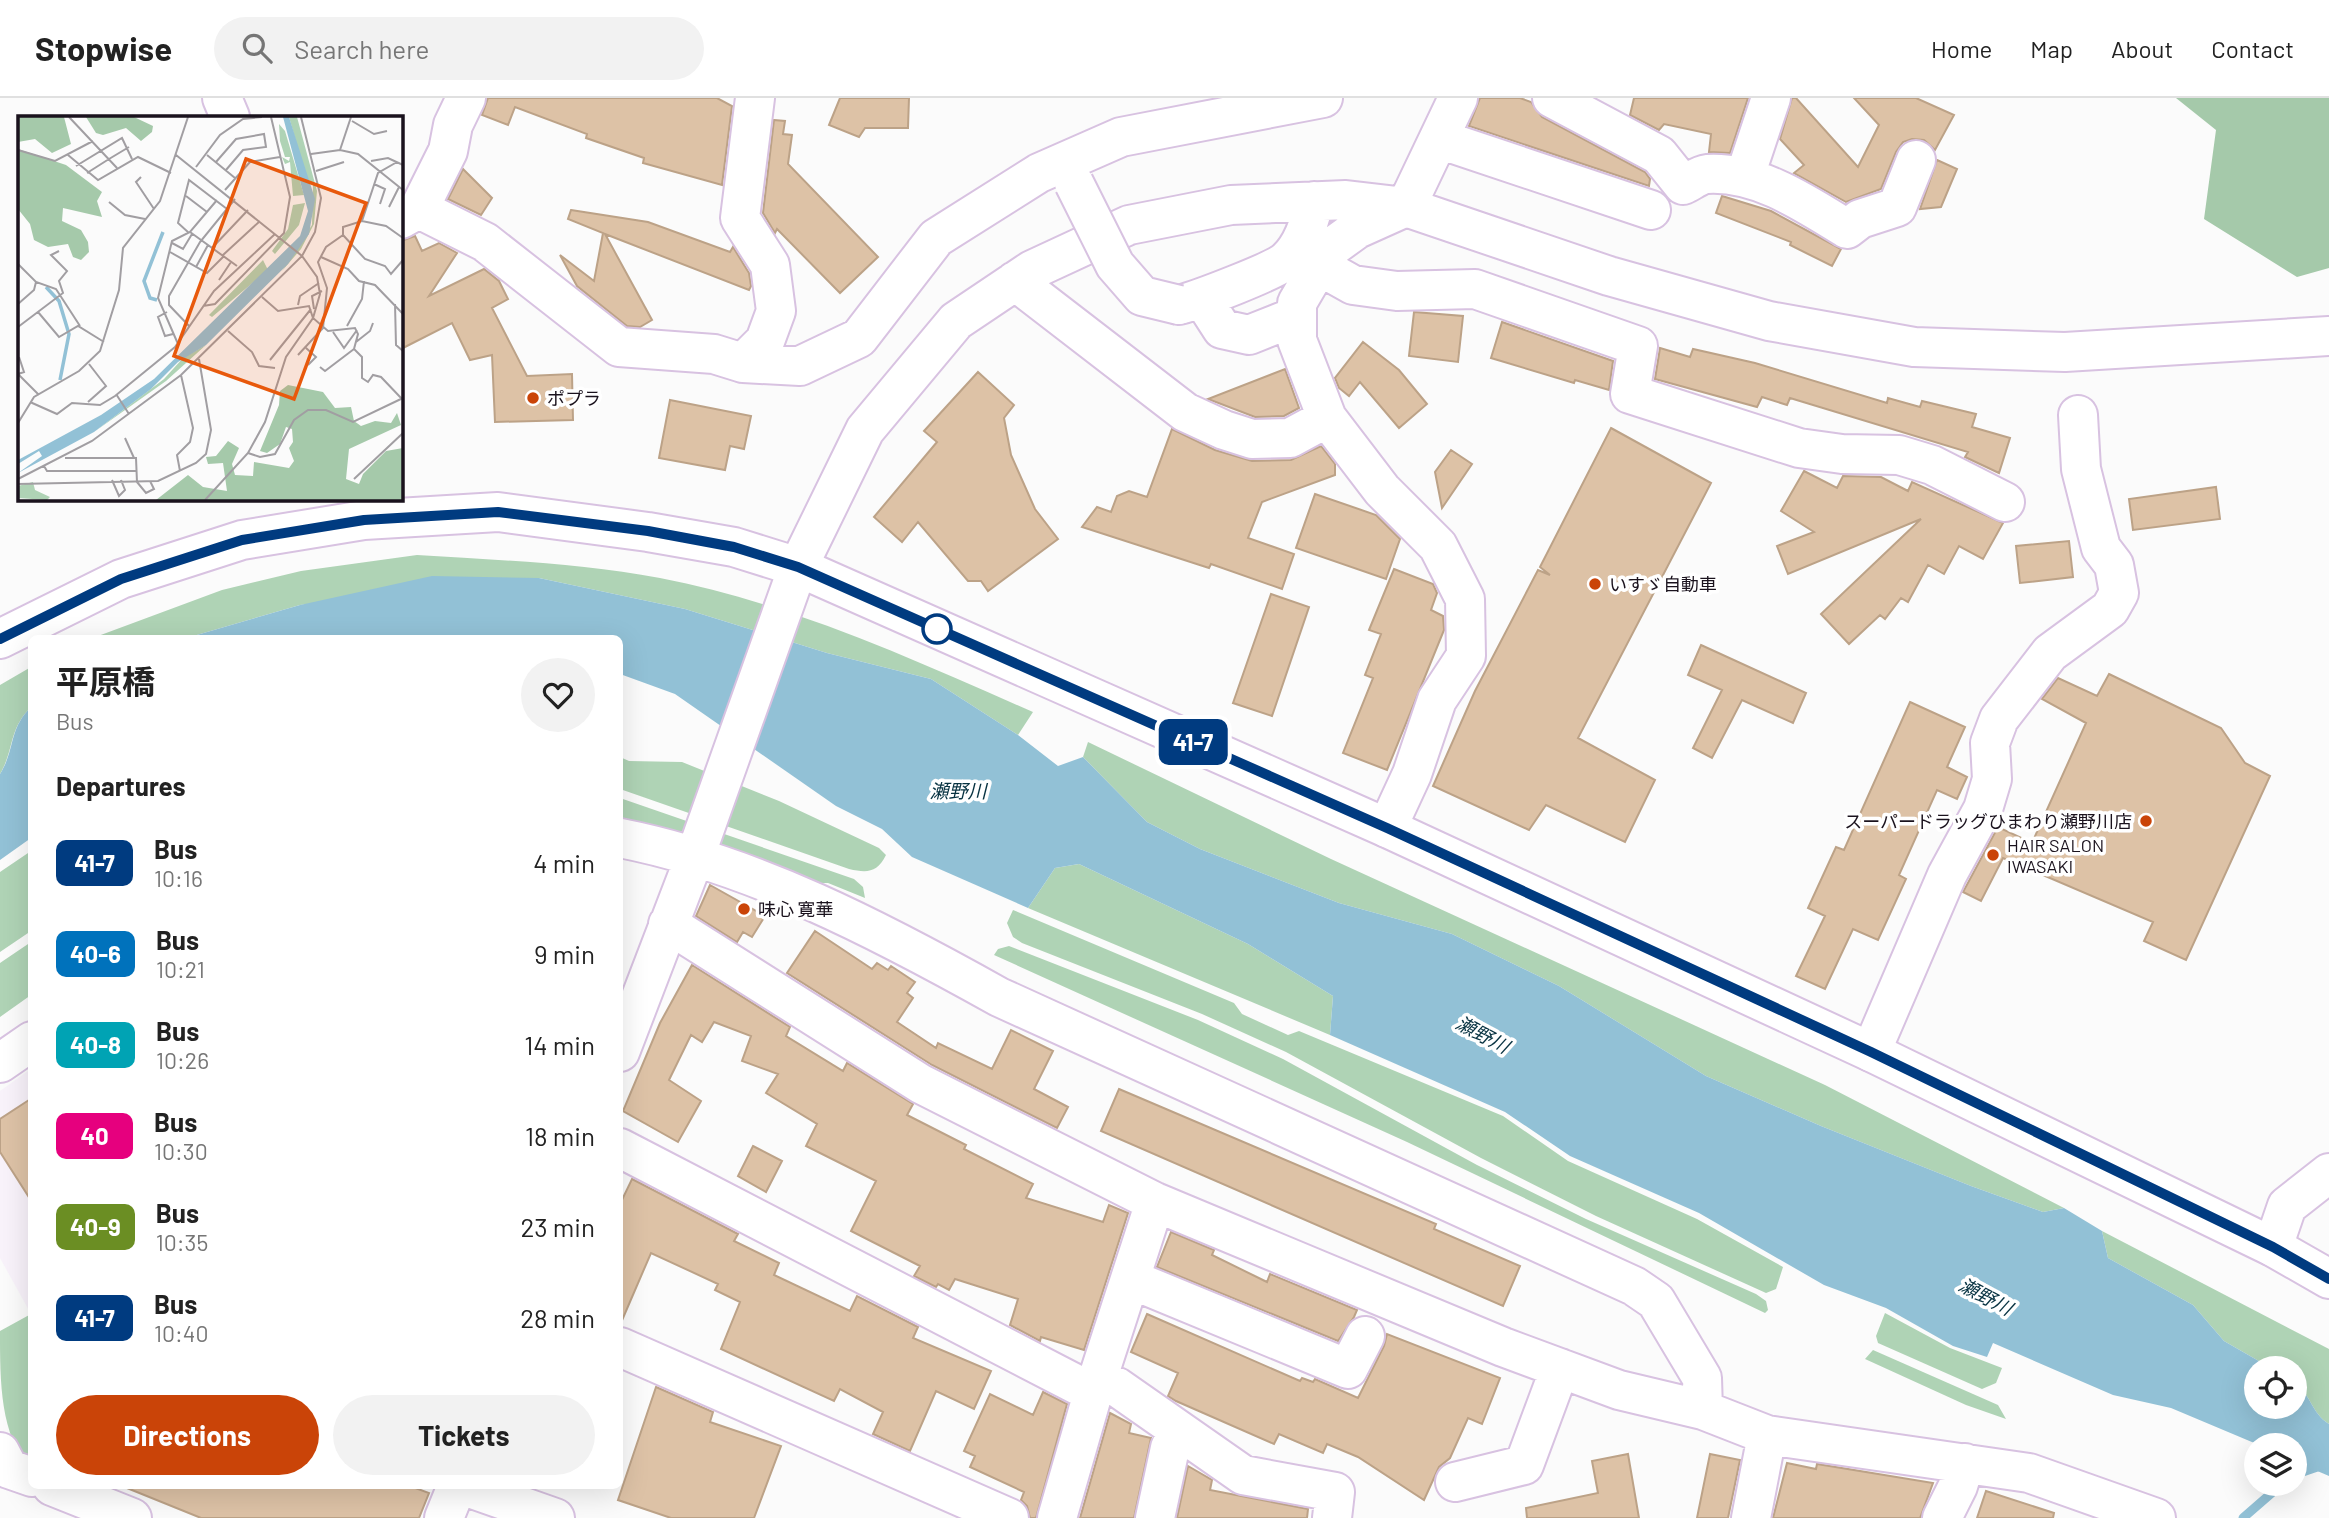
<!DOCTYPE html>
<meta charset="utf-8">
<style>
body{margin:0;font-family:Barlow,"Noto Sans JP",sans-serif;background:#f2f2f2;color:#222;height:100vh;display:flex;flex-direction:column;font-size:26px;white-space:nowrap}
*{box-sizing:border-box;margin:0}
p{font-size:23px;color:#767676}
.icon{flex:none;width:38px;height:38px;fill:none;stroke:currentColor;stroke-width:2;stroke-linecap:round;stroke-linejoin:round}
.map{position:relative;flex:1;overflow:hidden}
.drawer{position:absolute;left:28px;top:537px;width:595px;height:854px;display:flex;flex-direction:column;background:#fff;border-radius:10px;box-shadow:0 7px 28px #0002}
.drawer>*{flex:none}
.badge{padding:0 14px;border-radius:10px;font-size:24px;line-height:46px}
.tools{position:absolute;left:2244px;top:1258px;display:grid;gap:14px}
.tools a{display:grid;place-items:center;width:63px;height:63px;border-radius:50%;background:#fff;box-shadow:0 7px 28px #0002;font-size:35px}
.map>.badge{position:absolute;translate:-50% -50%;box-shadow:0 0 0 4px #fff}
h2{padding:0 28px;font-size:26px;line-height:63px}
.round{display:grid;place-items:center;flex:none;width:74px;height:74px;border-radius:37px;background:#f2f2f2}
.headline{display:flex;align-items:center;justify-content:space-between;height:119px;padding:0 28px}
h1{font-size:33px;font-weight:700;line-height:52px}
.button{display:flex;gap:14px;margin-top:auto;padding:14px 28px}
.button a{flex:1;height:80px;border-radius:42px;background:#ca4408;color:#fff;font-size:28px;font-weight:700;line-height:80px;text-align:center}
.button a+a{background:#f2f2f2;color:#222}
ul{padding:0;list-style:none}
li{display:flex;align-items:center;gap:21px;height:91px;padding:0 28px}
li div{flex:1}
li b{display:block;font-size:26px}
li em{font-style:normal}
li .badge{min-width:77px;font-weight:700;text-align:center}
header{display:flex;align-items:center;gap:42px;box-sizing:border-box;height:98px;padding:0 35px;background:#fff;border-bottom:2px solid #e0e0e0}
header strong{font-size:33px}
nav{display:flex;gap:38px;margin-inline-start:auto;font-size:24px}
.search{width:490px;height:63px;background:#f2f2f2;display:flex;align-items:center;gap:18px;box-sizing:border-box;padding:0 24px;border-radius:38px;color:#767676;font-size:26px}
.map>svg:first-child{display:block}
.built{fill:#f8f2fa}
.green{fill:#afd3b5}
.forest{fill:#a5c9aa}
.water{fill:#92c1d6}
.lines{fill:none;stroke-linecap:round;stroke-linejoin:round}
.stream{stroke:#92c1d6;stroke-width:9}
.building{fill:#ddc2a6;stroke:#bca287;stroke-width:2}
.minor-casing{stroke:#d8c2e1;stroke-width:42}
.highway-casing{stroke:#d8c2e1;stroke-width:42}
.minor{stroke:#fff;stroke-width:38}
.highway{stroke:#fff;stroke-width:38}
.minor-bridge-casing{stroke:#d8c2e1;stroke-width:42;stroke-linecap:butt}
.minor-bridge{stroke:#fff;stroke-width:38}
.line-casing{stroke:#fff;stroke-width:16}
.line{stroke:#003b80;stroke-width:10}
.poi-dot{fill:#ca4408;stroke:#fff;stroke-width:2.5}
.stop-dot{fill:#fff;stroke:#003b80;stroke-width:3.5}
.labels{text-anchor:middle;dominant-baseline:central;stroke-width:7;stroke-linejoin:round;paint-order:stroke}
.poi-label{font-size:18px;fill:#1a121d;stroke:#fff;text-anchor:start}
.water-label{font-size:19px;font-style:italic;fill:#073241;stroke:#fff}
.inset-river{fill:none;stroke:#92c1d6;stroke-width:3.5}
.inset-road{fill:none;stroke:#a19ea2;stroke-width:2}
.view{fill:#e8590c;fill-opacity:0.15;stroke:#e8590c;stroke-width:3.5}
.inset-edge{fill:none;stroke:#1a121d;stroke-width:3.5}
</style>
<header>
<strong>Stopwise</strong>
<div class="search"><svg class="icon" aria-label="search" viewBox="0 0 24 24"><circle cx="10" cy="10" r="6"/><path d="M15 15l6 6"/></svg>Search here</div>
<nav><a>Home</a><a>Map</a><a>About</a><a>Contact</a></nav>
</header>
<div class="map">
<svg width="2329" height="1420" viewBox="0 0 2329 1420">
<rect width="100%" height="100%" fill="#fbfbfb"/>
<path class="built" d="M31,971v245l-31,-56v-167z"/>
<path class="green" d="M417,457c81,5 163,8 243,23 130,25 252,81 373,134l-15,23 -87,-56 -104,-26 -142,-44 -146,-31 -239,27 -117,34h-93l132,-49 79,-19z
M31,569v40c-23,23 -16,41 -31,67v-89z
M1088,644l243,117 494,226 239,123 -21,4 -72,-26 -150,-60 -115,-50 -147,-90 -107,-52 -113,-31 -139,-54 -53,-27 -64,-65z
M620,659l9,4 53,1 97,39 100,47 7,7c-9,18 -19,18 -37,14l-229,-80z
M620,700l234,81 9,8 2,11 -37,-15h-24l-184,-56z
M31,753v80l-31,21v-80z
M1079,766l169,80 85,52 -3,39 -302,-127 27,-40z
M1013,812l221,93 8,11 46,21 11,-4 204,85 65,45 129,58 86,48 -7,22 -10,4 -170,-77 -115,-58 -195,-106 -84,-38 -180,-71 -9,-6 -6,-14z
M31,844v53l-31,22v-54z
M1009,848l189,74 85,39 194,106 109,54 170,75 10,7 2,9 -3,3 -358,-171 -413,-187 4,-6z
M2102,1133l227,118v75c-18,-11 -18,-31 -35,-41v-15h-23l-47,-27 -31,-36 -85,-47z
M1885,1215l65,35 52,20 -6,15 -14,6 -104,-46 -2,-7z
M31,1216v155c-31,-33 -31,-87 -31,-138z
M1873,1252l125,55 8,14 -40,-14 -101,-46z"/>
<path class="forest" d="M2176,0h153v170l-32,9 -93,-58 12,-89z"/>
<path class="water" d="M432,478l107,2 146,31 142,44 104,26 87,56 40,31 25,-9 64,65 53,27 139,54 113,31 107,52 147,90 115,50 150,60 72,26 21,-4 38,23 6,27 85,47 31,36 47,27h-15v39h38v-24c17,10 17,30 35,41v52l-35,-15v-15l-35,-1 -88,-37 -58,-13 -120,-52 -6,14 -34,-11 -67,-38 -62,-23 -125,-72 -129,-57 -65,-44 -175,-77 3,-39 -85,-52 -169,-80 -24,4 -27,40 -116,-51 -30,-28 -46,-23 -161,-112 -55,-20v-35h-437l117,-34z
M31,609v131l-31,22v-86c16,-26 8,-44 31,-67z"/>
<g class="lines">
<path class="stream" d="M2294,1377l35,-12
M2243,1420l39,-34"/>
</g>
<path class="building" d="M488,0h229l15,8 -10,79 -79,-22 1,-5 -58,-20 1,-4 -72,-27 -7,18 -26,-10z
M840,0h69l-1,30h-43l-6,9 -30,-12z
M1480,0h40l11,4 11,15 103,55 5,7 -1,7 -180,-60z
M1634,0h114l-18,55 -21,-1 2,-18 -47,-10 -5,6 -29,-15z
M1792,0h4l62,69 21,-42 -25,-27h62l38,17 -19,35 -11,-10 -12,-1 -9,3 -7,10 -15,37 -35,13 -52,-29 10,-8 -24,-26z
M774,22l11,1 -2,13 9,1 -4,29 90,93 -38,36 -63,-64 -2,4 -12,-20z
M1937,62l20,9 -16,38 -21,2z
M463,71l29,29 -11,17 -33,-16z
M1722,98l49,15 70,38 -9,17 -42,-21 1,-3 -75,-29z
M571,112l77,12 82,30 3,-5 16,26 2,13 -2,4 -144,-56 47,86 -12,7 -13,-1 -50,-40 -17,-31 34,26 9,-48 -35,-14z
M415,138l7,15 17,-8 18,10 -28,43 55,-27 15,12 9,18 -16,9 35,68 45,-2 1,46 -78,2 -3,-67 -22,5 -18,-37 -51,26v-108z
M1414,214l49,4 -5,46 -49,-6z
M1502,224l111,39 -4,29 -34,-10 -1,3 -83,-25z
M1363,244l36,28 28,34 -28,24 -39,-46 -11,14 -10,-8 -4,-10z
M1660,250l30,9 3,-8 62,14 132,40 1,-5 32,9 2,-6 54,13 -4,13 38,11 -11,35 -34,-16 3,-5 -178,-54 -3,7 -25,-8 -5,10 -102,-28z
M1285,271l14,39 -15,8 -29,1 -47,-18z
M978,274l36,33 -10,13 7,37 24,54 23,30 -70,52 -7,-10h-13l-50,-59 -16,20 -28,-25 63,-75 -13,-11z
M670,302l81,16 -7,33 -14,-3 -5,24 -66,-12z
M1611,330l100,55 -133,255 77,42 -30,62 -79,-37 -17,25 -96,-44 42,-95 63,-121 12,5 -10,-8z
M1172,331l43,21 37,11 39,-1 30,-14 14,18v11l-73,27 -14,36 46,16 -12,35 -71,-25 -2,4 -127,-41 15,-20 14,5 6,-16 12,-5 18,6z
M1451,352l21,14 -30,44 -7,-36z
M1804,373l33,17 6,-12 38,1 27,14 4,-9 91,41 -20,36 -24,-13 -15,28 -16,-9 -20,37 -7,-4 -16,21 -5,-4 -31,29 -28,-30 100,-95 -133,55 -11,-28 37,-14 -33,-21z
M2216,389l4,32 -87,11 -4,-31z
M1315,396l61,21 24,24 -14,40 -90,-31z
M2069,443l4,36 -53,6 -4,-37z
M1394,471l39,15 4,9 -6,17 12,6 1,14 -57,140 -44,-17 30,-75 -8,-3 16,-41 -12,-4z
M1271,496l38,13 -37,109 -39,-13z
M1701,547l105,48 -13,30 -51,-23 -30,58 -19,-10 29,-58 -34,-15z
M2109,576l112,54 24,35 25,13 -84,184 -42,-19 9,-19 -150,-64 -22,43 -18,-9 35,-65 34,16 54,-120 -44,-24 16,-21 39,18z
M1910,604l55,25 -18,40 20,10 -10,22 -20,-9 -38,85 7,4 -28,61 -25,-11 -28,60 -29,-13 29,-60 -17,-8 28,-61 8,3z
M710,787l55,31 -13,21 -9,-5 -6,10 -41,-26z
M815,833l57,38 5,-6 11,7 3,-4 24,16 -8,11 6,5 -16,24 39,26 2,-5 54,26 19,-39 42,21 -19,38 34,18 -11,21 -125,-63 -145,-92z
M692,867l98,62 -4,9 57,35 4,-8 66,41 -6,11 59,30 -2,4 69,35 -7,14 77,24 6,-17 19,8 -44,137 -43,-13 -1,4 -30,-16 8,-26 -63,-20 -6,11 -11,-6 -2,3 -22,-11 6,-10 -69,-35 25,-50 -70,-35 11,-22 -51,-31 12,-19 -36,-13 9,-25 -37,-14 -12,20 -11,-7 -22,45 32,21 -23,41 -55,-31 37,-88z
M1119,991l317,135 -2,5 86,37 -17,40 -402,-175z
M32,1000v104l-32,-50v-33z
M753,1048l29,15 -16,31 -28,-16z
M632,1081l106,55 -4,7 45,22 -5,12 76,36 7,-15 61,31 -5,11 78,33 -17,38 -38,-18 -26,60 -37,-17 10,-22 -43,-23 -6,12 -113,-52 19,-47 -25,-12 3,-6 -67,-31 -31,72v-121z
M1171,1134l43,18 -2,5 55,27 3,-8 87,36 -3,7 -16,24 -181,-74z
M1147,1216l153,67 2,-3 11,4 2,-3 43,19 26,-52 3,-12 113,44 -18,46 -14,-6 -18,40 -11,9 -15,33 -66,-43 -31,-13 -4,9 -44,-19 -5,10 -98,-43 -8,-5 10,-23 -47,-21z
M656,1289l57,25 -3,10 71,24 -27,72h-83l-53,-18z
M1043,1294l24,12 -31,114h-6l-3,-12 -6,-6 3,-8 -54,-25 5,-11 -11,-5 26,-57 43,21z
M1110,1315l21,11 -2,9 22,5 -17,80h-54z
M1628,1356l11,64h-112l-1,-10 72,-15 -6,-32z
M1710,1356l30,6 -12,58h-31z
M1787,1365l29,6 1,-5 116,19 -13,35h-147z
M1188,1368l24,14 -2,10 98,19 -1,9h-130z
M122,1388h288l19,7 -10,25h-218z
M1986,1393l68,22 -1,5h-76z"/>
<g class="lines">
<defs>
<path id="minor" d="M222,0l8,19
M1552,0l107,57 24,30c7,-3 16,-10 24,-11 51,-3 98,29 140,55l13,-10 37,-12 19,-47
M1439,41l212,71
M1745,78l26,-78
M419,111l66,33 134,105 95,7 29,9 57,3 59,-28 77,-100 103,-65 82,-36 202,-39
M401,121l18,-10 29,-58 5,-26 13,-27
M1319,168l34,19 44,6 78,-2 163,57 -8,48 169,54 43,6 57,1 33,10 73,37
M1015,183l170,131 39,18 28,9 38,-1 37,-20
M1202,200l20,31 27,6 48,-19
M1179,207c19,-5 96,-34 108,-45 16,-15 23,-38 27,-59
M743,265l22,-22 11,-30 -6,-46 -30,-47 15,-120
M1387,730l25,-54 25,-74 29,-44 -1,-57 -27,-53 -56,-56 -55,-72 -30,-78v-37l31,-53 29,-21 49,-22 52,-109
M620,740c133,26 261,93 379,159l635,289 22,15 46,77 1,32
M668,826l253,160 234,118 348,145 116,43 84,20 64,25 262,38 127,45
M620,954l77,-201 101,-284 67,-137 91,-109 76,-51 97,-45 102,-20 115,-5 60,7 203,69 160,45 145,26 151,5 264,-16
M1871,954l76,-177 36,-66 9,-30 -2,-36 9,-24 51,-66 60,-44 9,-16 -5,-28 -13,-17 -20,-79 -3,-54
M0,965l32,-22
M620,1050l473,245
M2273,1149l14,-41 42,-33
M1130,1181l218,90 17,-33
M620,1249l389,171
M1098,1281l19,8 126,88 92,17 -3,26
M0,1354l9,17 23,8
M1455,1384l69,-17 36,-97
M52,1388l80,32
M464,1388l91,32
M444,1420l13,-32
M1057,1420l36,-125 62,-191
M1155,1420l15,-70 8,-18
M1751,1420l16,-83
M1942,1420l16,-32 7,-23"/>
<path id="highway" d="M0,541l121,-60 121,-39 122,-20 134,-8 150,20 86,15 64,20 589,261 484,224 402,195 56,32"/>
</defs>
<use href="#minor" class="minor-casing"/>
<use href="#highway" class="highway-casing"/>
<use href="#minor" class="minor"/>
<use href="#highway" class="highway"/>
<defs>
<path id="minor-bridge" d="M1074,85l41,82 27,31 37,9"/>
</defs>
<use href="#minor-bridge" class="minor-bridge-casing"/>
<use href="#minor-bridge" class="minor-bridge"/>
</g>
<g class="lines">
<defs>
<path id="line" d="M0,541l121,-60 121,-39 122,-20 134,-8 150,19 86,16 64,20 589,261 484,224 402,195 56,32"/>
</defs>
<use href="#line" class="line-casing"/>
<use href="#line" class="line"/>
</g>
<g class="poi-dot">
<circle cx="533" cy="300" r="7"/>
<circle cx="1595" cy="486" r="7"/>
<circle cx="2146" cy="723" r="7"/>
<circle cx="1993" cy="757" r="7"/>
<circle cx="744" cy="811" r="7"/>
</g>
<circle class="stop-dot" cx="937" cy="531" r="14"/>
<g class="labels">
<g class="poi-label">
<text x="547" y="300">ポプラ</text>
<text x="1609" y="486">いすゞ自動車</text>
<text x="2132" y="723" text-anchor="end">スーパードラッグひまわり瀬野川店</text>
<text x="2007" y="747">HAIR SALON<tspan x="2007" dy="21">IWASAKI</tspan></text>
<text x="758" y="811">味心 寛華</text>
</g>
<g class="water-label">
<text x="958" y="692">瀬野川</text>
<text transform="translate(1483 936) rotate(28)">瀬野川</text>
<text transform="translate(1986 1198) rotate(28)">瀬野川</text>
</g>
</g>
<g transform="translate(18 18)">
<rect width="385" height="385" fill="#fbfbfb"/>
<path d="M271,1h8l20,74 -3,33 -13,25 -19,22 30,-46 1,-40 -6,-5zM261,8l6,7 19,64 -11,1 -3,-34 -5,2 -3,-7 7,4 1,-4h-5l-5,-16zM287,87l-6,22 -24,29 -3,-3 16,-22 5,-24zM245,144l5,10 -56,47 -3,-2zM188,229l-40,36 -72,51 70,-53 19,-21zM15,366l2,8 15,7 -3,3 -29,-2v-12z" fill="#afd3b5"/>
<path d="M0,1h46l7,27 -19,9 -17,-14 -17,3zM68,1h48l19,9 -1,6 -11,9 -15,-13 -23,7 -7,-2zM0,33l48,16 36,27 -5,9 5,16 -39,-9 -1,13 19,9 7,12 1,10 -8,8 -8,-3 -5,-13 -20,3 -14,-7 -4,-16 -12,-15zM270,269l35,7 12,16 16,-1 3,14 7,5 14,-5 16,2 6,-10 4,12 -52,24 -3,30 13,5 4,-10 23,-23 17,-3v52h-247l32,-25 15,12 24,4 -4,-28 -15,1 -2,-7 10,-1 12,-15 11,7 -7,16 3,11 18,1 1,-14 35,6 5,-7 -5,-13 4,-6 -1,-13 -6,-2 -6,17 -13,9 -7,-2 19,-46 1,-14z" fill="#a5c9aa"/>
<path d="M265,1h6l26,82 -6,35 -21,30 -82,81 -28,17 -27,27 -57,43 -76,41 24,-17 -3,-5 -21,13v-4l83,-45 53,-36 146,-143 8,-25z" fill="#92c1d6"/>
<path class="inset-river" d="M28,171l13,14 10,33 -9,46M139,184l-7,-2 -6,-17 19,-49"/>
<path class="inset-road" d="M51,1l48,51M334,5l22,13 13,-3M0,34l37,11 38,-20M322,34l11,-33M293,38l29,-4 18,4 45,36M50,39l30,25 40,-23 33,16M158,39l126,101 15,21 3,17 -7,24 -27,39 -21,65 -17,31 -43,47M189,39l28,23M91,43l20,-12M353,45l17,-3 15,7M198,46l20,-23 28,-5 2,13 -23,3 -17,20M58,50l46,-28 10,21M178,51l24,-32 23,-16 19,-2M298,55l28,-9M69,57l22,-14M123,61l-5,5 18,27M356,68l11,5 -5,15M207,74l25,-28 30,-5M168,80l21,16M91,86l16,13 20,4M371,91l10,-20M344,105l16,-48 19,-11M172,116l47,34M171,117l-11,-10 11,-43 38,29M325,119l22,24 20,7 6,8 12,-14M154,127l11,6 9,-15M194,132l36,-38M152,136l37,21 17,-17M205,139l37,-34M303,141l27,12 11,12 16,4 28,29M0,148l18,18 20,7 24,37M178,151l12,-22M201,164l12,-18M244,181l16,14 31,-5 4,12 15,13 27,-3 3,6 -4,15 8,8v21l6,4 5,-7 8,2 21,22M0,188l16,-14 2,-8M377,188l1,41 7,6M280,189l2,-9 19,-13M185,190l12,-2 69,-71 6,-36 -19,-80M296,193l-2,-13 10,-5M20,196l21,25 19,-11 26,16M149,196l-9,5 7,19 8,-2M329,210l15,-27 2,-18M0,211l45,-34 -4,-12 8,-10 -16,-16 8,-4M172,211l-21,-22v-9l31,-54 35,-43M210,215l24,21 7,14 16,2M315,216l11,16 13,-18M338,226l14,-11 3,-8M160,228l-20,-46 14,-57 18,-9 27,-32M288,232l10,9 -8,8M280,239l25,-27 4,-40 -9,-26 8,-15 17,-12v-8l19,-6 24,5 17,12M252,244l41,-51M302,251l5,4 29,-22M0,258l21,21M0,258l6,-2 -5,-15M98,278l13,20M12,286l27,12 15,-11 28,2 15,-9 60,-49 39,-56 61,-57M70,286l18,-16 -17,-22M0,307l16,-26 45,-26 21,-20 19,-61 4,-42 37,-47 28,-84M107,322l9,20M230,337l12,4 15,-3 19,-34 14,-10h18l27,12 50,-24M47,342h71l1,24 9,11 8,-4 -4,-8M26,350l3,5h90M162,355l-3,-16 13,-13 3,-14 -12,-53M0,363l74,-38 89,-66 121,-119 13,-24 6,-34 -20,-81M336,363l49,-46M94,364l7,16 6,-6 -4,-10M0,368l140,-3 38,-18 10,-9 5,-24 -12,-71"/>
<path class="view" d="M228,43l120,44 -72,196 -120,-43z"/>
<rect width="385" height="385" class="inset-edge"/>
</g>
</svg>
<div class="tools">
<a><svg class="icon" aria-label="locate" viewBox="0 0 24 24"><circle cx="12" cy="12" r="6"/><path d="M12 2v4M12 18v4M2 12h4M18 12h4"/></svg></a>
<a><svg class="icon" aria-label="layers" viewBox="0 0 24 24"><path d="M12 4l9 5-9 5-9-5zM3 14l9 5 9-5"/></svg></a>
</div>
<b class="badge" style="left:1193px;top:644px;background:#003b80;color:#fff">41-7</b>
<section class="drawer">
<div class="headline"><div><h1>平原橋</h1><p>Bus</p></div><a class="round"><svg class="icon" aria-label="heart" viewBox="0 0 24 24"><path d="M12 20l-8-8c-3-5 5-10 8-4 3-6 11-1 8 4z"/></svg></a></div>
<h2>Departures</h2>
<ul>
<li><span class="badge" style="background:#003b80;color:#fff">41-7</span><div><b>Bus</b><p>10:16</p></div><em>4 min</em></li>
<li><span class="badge" style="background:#0072bc;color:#fff">40-6</span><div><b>Bus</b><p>10:21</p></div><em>9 min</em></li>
<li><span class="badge" style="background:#00a3b4;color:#fff">40-8</span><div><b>Bus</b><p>10:26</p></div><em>14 min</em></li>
<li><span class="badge" style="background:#e6007e;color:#fff">40</span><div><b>Bus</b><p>10:30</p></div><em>18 min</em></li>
<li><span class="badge" style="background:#6b8e23;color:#fff">40-9</span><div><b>Bus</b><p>10:35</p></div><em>23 min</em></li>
<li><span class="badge" style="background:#003b80;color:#fff">41-7</span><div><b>Bus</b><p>10:40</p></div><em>28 min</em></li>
</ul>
<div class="button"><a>Directions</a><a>Tickets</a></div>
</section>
</div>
